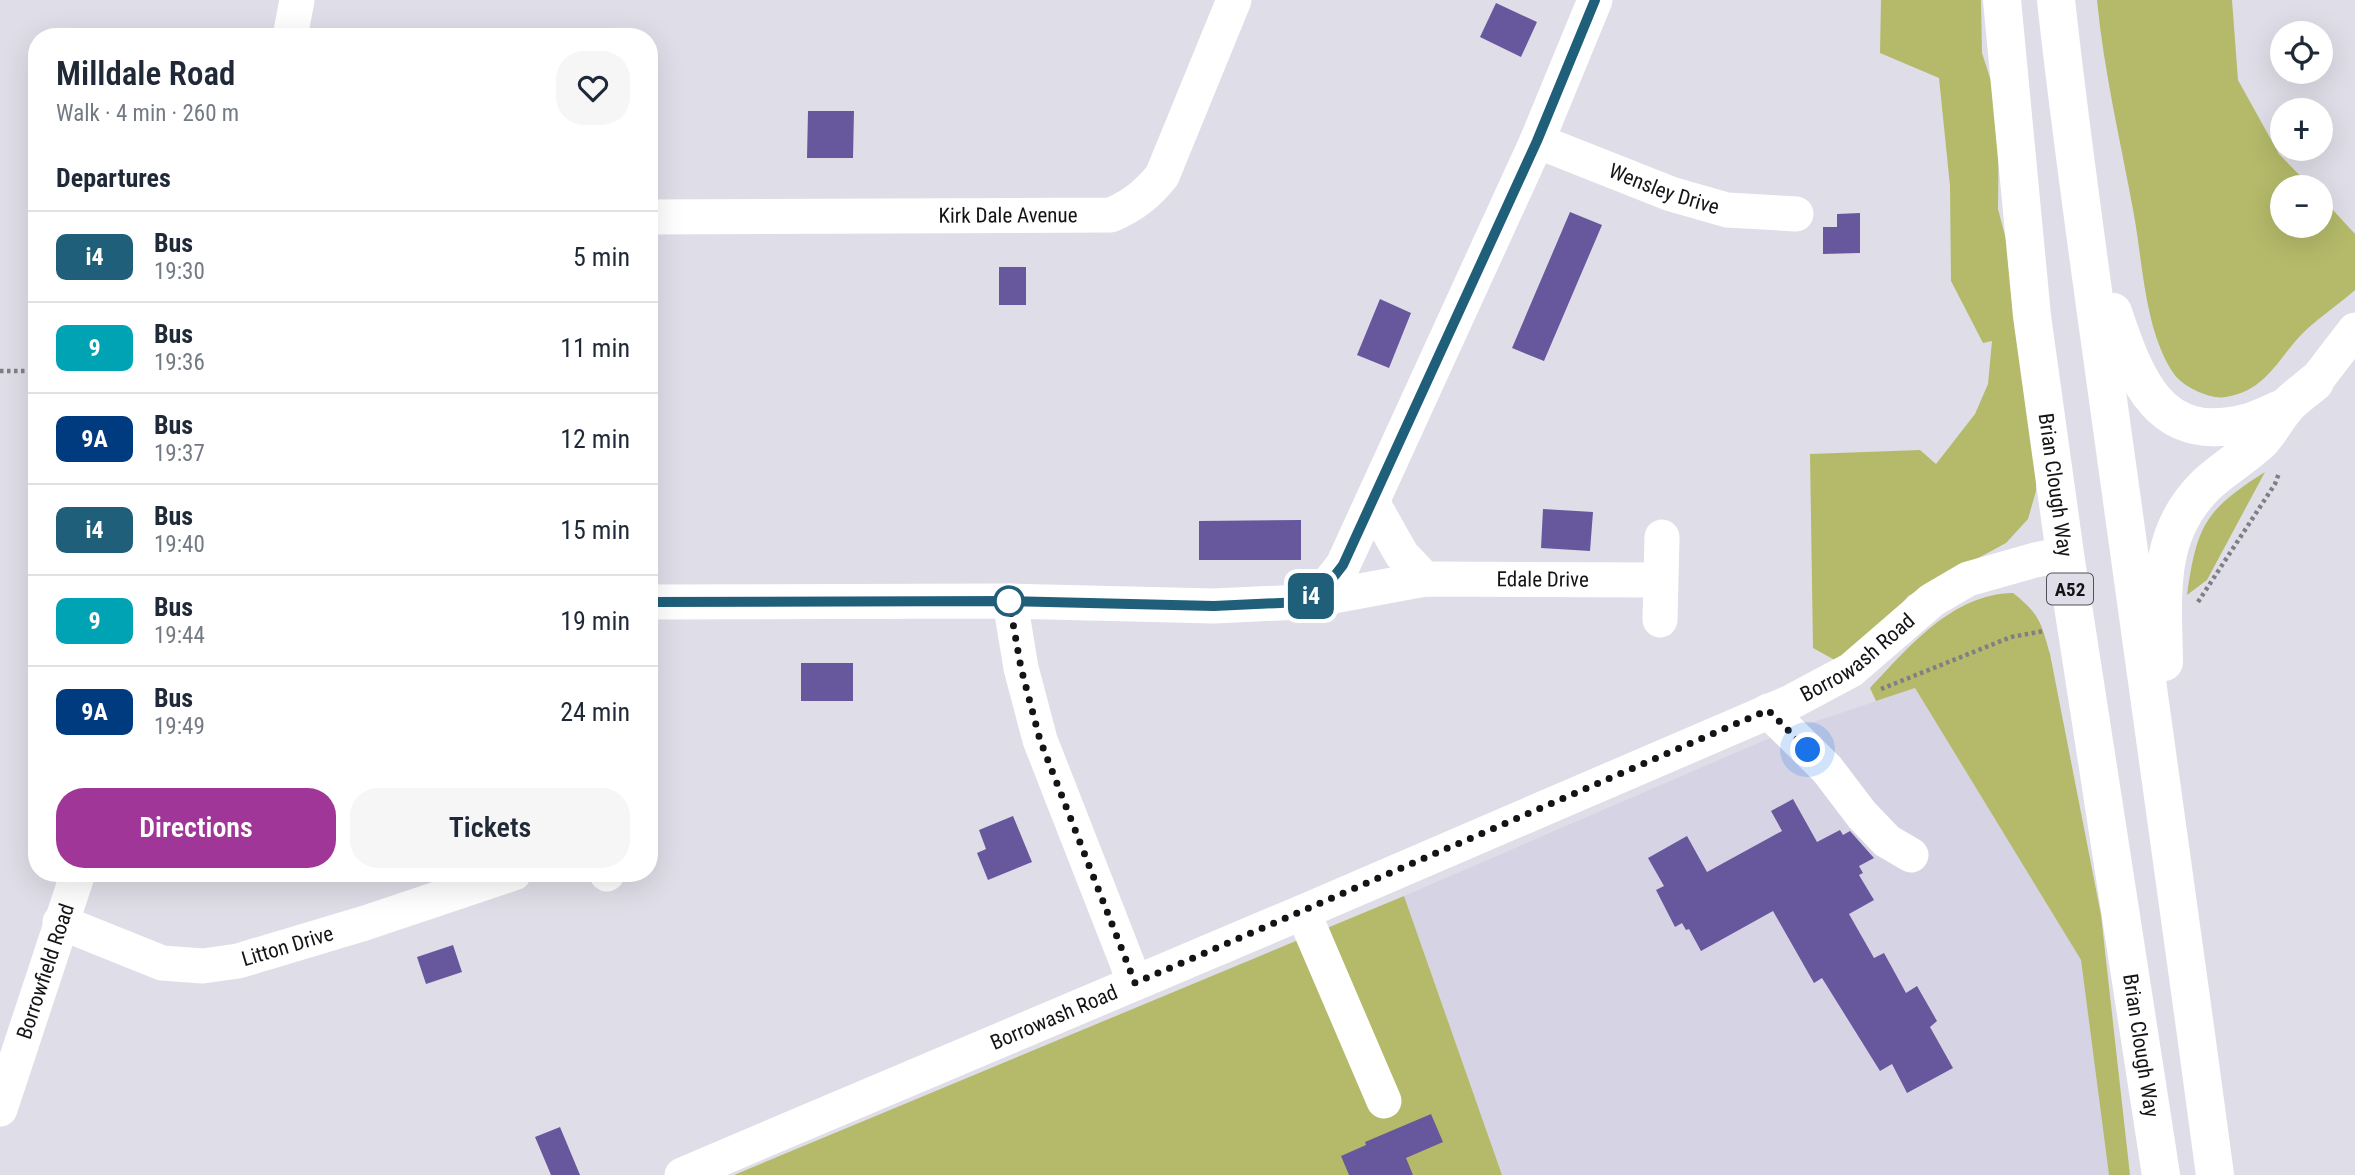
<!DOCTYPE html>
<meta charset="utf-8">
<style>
body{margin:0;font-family:"Roboto Condensed",sans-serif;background:#f6f6f7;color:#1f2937;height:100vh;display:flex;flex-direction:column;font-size:26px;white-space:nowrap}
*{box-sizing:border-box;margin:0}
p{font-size:23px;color:#747a83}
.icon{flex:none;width:38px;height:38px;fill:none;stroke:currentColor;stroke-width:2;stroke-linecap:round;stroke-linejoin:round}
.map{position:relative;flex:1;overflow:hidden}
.side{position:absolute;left:28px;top:28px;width:630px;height:854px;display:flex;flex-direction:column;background:#fff;border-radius:28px;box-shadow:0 7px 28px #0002}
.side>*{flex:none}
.badge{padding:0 14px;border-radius:10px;font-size:24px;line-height:46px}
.controls{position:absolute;left:2270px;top:21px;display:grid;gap:14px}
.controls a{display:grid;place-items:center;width:63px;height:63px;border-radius:50%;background:#fff;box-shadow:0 7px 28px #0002;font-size:35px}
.you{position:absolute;width:35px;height:35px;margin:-18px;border:5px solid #fff;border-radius:50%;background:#1a73e8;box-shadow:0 0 0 10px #1a73e833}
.map>.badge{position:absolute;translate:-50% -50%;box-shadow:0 0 0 4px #fff}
h2{padding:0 28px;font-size:26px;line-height:63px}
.round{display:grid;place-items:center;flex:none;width:74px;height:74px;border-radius:28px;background:#f6f6f7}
.overview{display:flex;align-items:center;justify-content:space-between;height:119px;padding:0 28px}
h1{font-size:33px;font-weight:600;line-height:52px}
.action{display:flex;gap:14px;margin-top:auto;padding:14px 28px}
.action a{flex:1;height:80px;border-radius:28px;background:#a03698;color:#fff;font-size:28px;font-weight:600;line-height:80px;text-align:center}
.action a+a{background:#f6f6f7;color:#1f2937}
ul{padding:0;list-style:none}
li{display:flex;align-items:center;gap:21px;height:91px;padding:0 28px;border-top:2px solid #e0e1e3}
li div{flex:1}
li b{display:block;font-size:26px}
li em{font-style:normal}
li .badge{min-width:77px;font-weight:700;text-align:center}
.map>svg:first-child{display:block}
.built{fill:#d6d3e4}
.green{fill:#b4ba69}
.building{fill:#67589d}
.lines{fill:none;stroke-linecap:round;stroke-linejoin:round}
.path{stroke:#807f86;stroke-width:4.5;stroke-dasharray:3.5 3.5;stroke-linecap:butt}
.minor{stroke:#fff;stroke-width:35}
.highway{stroke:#fff;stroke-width:38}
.line-casing{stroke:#fff;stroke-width:16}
.line{stroke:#1f5f7a;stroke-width:10}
.walk{stroke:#141316;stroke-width:7;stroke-dasharray:0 12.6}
.stop-dot{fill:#fff;stroke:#1f5f7a;stroke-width:3.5}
.labels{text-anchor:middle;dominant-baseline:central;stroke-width:5;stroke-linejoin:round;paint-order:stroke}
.shield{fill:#dfdee8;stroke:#515055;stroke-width:2}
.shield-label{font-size:19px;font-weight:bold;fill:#141316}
.street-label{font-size:21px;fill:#141316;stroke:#dfdee8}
</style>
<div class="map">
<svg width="2355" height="1175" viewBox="0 0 2355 1175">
<rect width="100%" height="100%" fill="#dfdee8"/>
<path class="built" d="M1915,688l166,272 28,215h-607l-98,-279 377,-163z"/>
<path class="green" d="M1881,0h100l1,53 17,53 -1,103 15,57 23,189v36l-8,28 -22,24 -98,53 -26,34 -42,33 -27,-15 -3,-194 110,-4 16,14 39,-50 13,-30 4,-43 -9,2 -32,-62 -1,-95 -11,-108 -59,-25z
M2097,0h135l6,80 41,74 32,33h-29v39h38l1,-29 34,37v56c-16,14 -34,26 -50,41 -27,26 -37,59 -79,66 -15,3 -43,-10 -52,-23 -29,-42 -31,-109 -40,-159 -13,-72 -30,-142 -37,-215z
M2265,472l-58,108 -20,15c10,-70 18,-85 78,-123z
M2013,593c27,21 28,30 37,61l51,261 29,260h-21l-28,-215 -166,-272 -39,13 -6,-13c39,-41 82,-94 143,-95z
M1404,896l98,279h-768z"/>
<path class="building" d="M1496,3l41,19 -16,35 -41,-20z
M808,111h46l-1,47h-46z
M1570,212l32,13 -58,136 -32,-13z
M1860,213v40l-37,1v-27h14v-13z
M999,267h27v38h-27z
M1380,299l31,14 -22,55 -32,-13z
M1543,509l50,3 -3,39 -49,-3z
M1301,520v40h-102v-39z
M801,663h52v38h-52z
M1793,799l24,43 23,-12 3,5 7,-4 24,27 -15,8 4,7 -4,2 15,25 -25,14 25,44 10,-5 22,40 11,-7 20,35 -7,6 23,41 -46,25 -15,-29 -12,7 -58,-93 -8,5 -41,-72 -72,40 -12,-22 -3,1 -4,-7 -7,4 -19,-37 8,-4 -16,-28 39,-22 20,36 75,-41 -11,-20z
M1013,816l19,46 -44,18 -11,-27 9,-4 -7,-19z
M453,945l9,27 -36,12 -9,-27z
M1431,1114l12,28 -37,16 7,17h-64l-8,-19 25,-11 -1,-3z
M560,1127l20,48h-29l-16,-38z"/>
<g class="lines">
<path class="path" d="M0,371h37
M2198,602l77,-118 4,-11
M1881,689l130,-52 33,-6"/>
<g class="minor">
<path d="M290,37l7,-37"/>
<path id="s1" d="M1537,141l134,53 56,16 69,4"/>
<path id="s2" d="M649,217l462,-2c23,-10 36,-21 51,-39l72,-176"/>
<path d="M2315,382l40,-52"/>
<path d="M1372,502l30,53 23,24"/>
<path d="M1304,600l25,-17 14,-18 194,-424 58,-141"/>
<path d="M1010,601l11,67 19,72 95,243"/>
<path id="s3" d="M649,602l361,-1 204,5 87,-4 124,-23 235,1"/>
<path d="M1660,620l2,-83"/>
<path d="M1768,711l59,58 35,46 25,26 24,14"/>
<path d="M607,873v1"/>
<path d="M1303,912l81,189"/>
<path id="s4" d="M60,922l102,41 41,3 35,-5 127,-38 149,-50"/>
<path id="s5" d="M0,1109l78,-236"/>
<path id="s6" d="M682,1175l621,-263 488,-210 60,-32 81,-70 36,-21 67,-19 30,-6"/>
</g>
<g class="highway">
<path id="s7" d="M2002,0l30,316 33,238 96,621"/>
<path d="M2056,0c15,138 35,276 54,414 35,253 71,507 105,761"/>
<path d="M2113,312c23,68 46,133 133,111 14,-4 27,-11 40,-16"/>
<path d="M2164,662c-1,-66 -9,-127 42,-177 17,-16 38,-28 55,-44 10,-11 16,-24 26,-35 8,-9 19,-16 28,-24"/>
</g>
</g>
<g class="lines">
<defs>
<path id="line" d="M649,602l361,-1 204,5 87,-4 28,-19 14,-18 194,-424 58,-141"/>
</defs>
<use href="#line" class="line-casing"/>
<use href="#line" class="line"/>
<path class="walk" d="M1009,601l12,67 19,72 95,243 633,-273 40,40"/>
</g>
<circle class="stop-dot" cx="1009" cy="601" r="14"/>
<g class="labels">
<rect class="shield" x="2047" y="573.5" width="46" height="31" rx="5"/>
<g class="shield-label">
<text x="2070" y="589">A52</text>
</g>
<g class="street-label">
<text stroke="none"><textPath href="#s1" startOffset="136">Wensley Drive</textPath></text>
<text stroke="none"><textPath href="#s2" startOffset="359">Kirk Dale Avenue</textPath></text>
<text stroke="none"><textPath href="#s7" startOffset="488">Brian Clough Way</textPath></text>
<text stroke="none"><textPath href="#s3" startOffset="896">Edale Drive</textPath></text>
<text stroke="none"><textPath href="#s6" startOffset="1286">Borrowash Road</textPath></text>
<text stroke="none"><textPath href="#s4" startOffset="238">Litton Drive</textPath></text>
<text stroke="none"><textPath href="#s5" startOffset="145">Borrowfield Road</textPath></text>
<text stroke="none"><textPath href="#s6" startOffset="404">Borrowash Road</textPath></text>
<text stroke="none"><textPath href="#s7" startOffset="1055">Brian Clough Way</textPath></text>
</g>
</g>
</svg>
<div class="controls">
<a><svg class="icon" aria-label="locate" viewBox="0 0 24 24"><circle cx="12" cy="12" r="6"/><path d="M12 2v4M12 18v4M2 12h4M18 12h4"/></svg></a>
<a>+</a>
<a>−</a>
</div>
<div class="you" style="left:1808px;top:750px"></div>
<b class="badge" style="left:1311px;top:596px;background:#1f5f7a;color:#fff">i4</b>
<section class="side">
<div class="overview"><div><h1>Milldale Road</h1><p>Walk · 4 min · 260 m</p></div><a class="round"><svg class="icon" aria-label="heart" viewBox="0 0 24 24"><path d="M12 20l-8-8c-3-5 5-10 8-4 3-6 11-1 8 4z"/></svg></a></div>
<h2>Departures</h2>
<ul>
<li><span class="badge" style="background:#1f5f7a;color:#fff">i4</span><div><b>Bus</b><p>19:30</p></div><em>5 min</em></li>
<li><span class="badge" style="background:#00a3b4;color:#fff">9</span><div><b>Bus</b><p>19:36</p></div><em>11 min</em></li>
<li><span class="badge" style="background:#003b80;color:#fff">9A</span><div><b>Bus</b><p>19:37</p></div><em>12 min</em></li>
<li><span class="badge" style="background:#1f5f7a;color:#fff">i4</span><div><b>Bus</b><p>19:40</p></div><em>15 min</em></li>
<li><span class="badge" style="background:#00a3b4;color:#fff">9</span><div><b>Bus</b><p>19:44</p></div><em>19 min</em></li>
<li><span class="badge" style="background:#003b80;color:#fff">9A</span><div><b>Bus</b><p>19:49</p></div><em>24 min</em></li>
</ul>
<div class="action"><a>Directions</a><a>Tickets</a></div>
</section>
</div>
